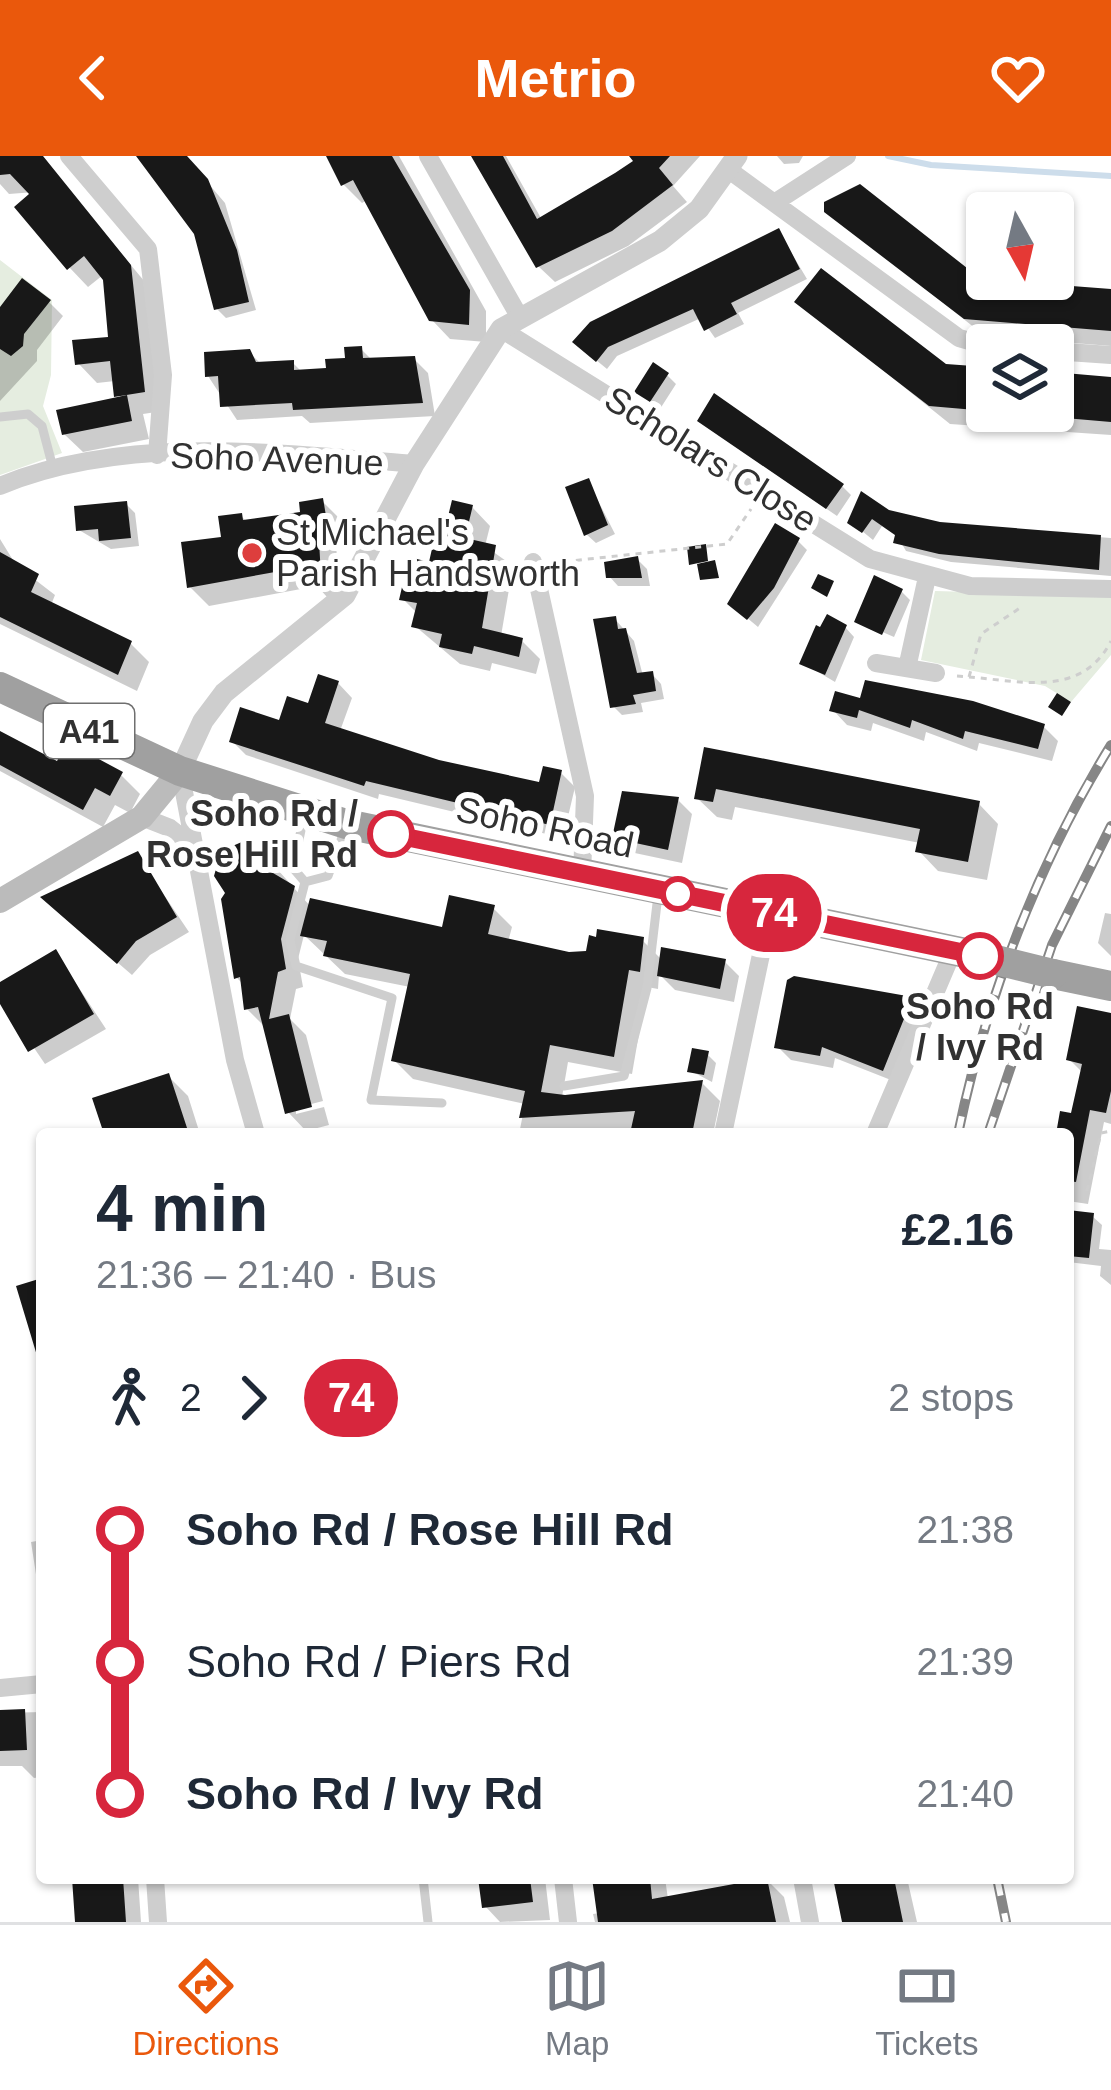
<!DOCTYPE html>
<meta charset="utf-8">
<style>
body{margin:0;font-family:Arial,sans-serif;background:#f2f2f3;color:#1f2937;height:100vh;display:flex;flex-direction:column;font-size:45px;white-space:nowrap}
*{box-sizing:border-box;margin:0}
p{font-size:39px;color:#747a83}
.icon{flex:none;width:66px;height:66px;fill:none;stroke:currentColor;stroke-width:2;stroke-linecap:round;stroke-linejoin:round}
.map{position:relative;flex:1;overflow:hidden}
.drawer{position:absolute;left:36px;top:972px;width:1038px;height:756px;display:flex;flex-direction:column;background:#fff;border-radius:12px;box-shadow:0 3px 9px #0004}
.drawer>*{flex:none}
.badge{padding:0 24px;border-radius:39px;font-size:42px;line-height:78px}
.needle{width:78px;rotate:172deg}
.controls{position:absolute;left:966px;top:36px;display:grid;gap:24px}
.controls a{display:grid;place-items:center;width:108px;height:108px;border-radius:12px;background:#fff;box-shadow:0 3px 9px #0004;font-size:60px}
.map>.badge{position:absolute;translate:-50% -50%;box-shadow:0 0 0 6px #fff}
.legs{display:flex;align-items:center;gap:18px;height:132px;padding:0 60px;font-size:39px}
.legs p{margin-inline-start:auto}
.head{display:flex;align-items:center;justify-content:space-between;height:204px;padding:0 60px}
h1{font-size:66px;font-weight:700;line-height:90px}
ul{padding:0 60px;list-style:none}
li{display:flex;align-items:center;gap:42px;height:132px;font-size:45px}
li i{display:grid;place-items:center;width:18px;height:100%;margin:0 15px;background:currentColor}
li i::after{content:'';width:30px;height:30px;margin:-15px;border:9px solid;border-radius:50%;background:#fff}
li p{margin-inline-start:auto}
li:first-child i{background:linear-gradient(#0000 50%,currentColor 0)}
li:last-child i{background:linear-gradient(currentColor 50%,#0000 0)}
header{display:flex;justify-content:space-between;align-items:center;height:156px;padding:0 60px;background:#ea580c;color:#fff;font-size:54px;font-weight:700}
.dock{display:flex;justify-content:space-around;align-items:center;height:168px;border-top:3px solid #e0e1e3;background:#fff;font-size:33px;color:#747a83}
.dock a{display:grid;justify-items:center;gap:6px}
.dock .on{color:#ea580c}
.map>svg:first-child{display:block}
.green{fill:#e5ede0}
.shadow{fill:#0003}
.lines{fill:none;stroke-linecap:round;stroke-linejoin:round}
.stream{stroke:#cdddeb;stroke-width:6}
.building{fill:#181818}
.path{stroke:#cecece;stroke-width:3;stroke-dasharray:6 6;stroke-linecap:butt}
.service{stroke:#cecece;stroke-width:9}
.minor{stroke:#cecece;stroke-width:18}
.tertiary{stroke:#cecece;stroke-width:21}
.secondary{stroke:#bbb;stroke-width:24}
.trunk{stroke:#a0a0a0;stroke-width:30}
.rail-casing{stroke:#868686;stroke-width:10}
.rail{stroke:#fff;stroke-width:6;stroke-dasharray:18;stroke-linecap:butt}
.trunk-bridge{stroke:#a0a0a0;stroke-width:30}
.line-1-casing{stroke:#fff;stroke-width:27}
.line-1{stroke:#d7263d;stroke-width:18}
.poi-dot{fill:#dd3e3d;stroke:#fff;stroke-width:4.5}
.stop-1-dot{fill:#fff;stroke:#d7263d;stroke-width:6}
.labels{text-anchor:middle;dominant-baseline:central;stroke-width:12;stroke-linejoin:round;paint-order:stroke}
.shield{fill:#fff;stroke:#6f6f6f;stroke-width:3}
.shield-label{font-size:33px;font-weight:bold;fill:#313131}
.street-label{font-size:36px;fill:#313131;stroke:#fff}
.poi-label{font-size:36px;fill:#313131;stroke:#fff;text-anchor:start}
.stop-label{font-size:36px;font-weight:bold;fill:#313131;stroke:#fff;text-anchor:end}
</style>
<header><svg class="icon" aria-label="back" viewBox="0 0 24 24"><path d="M15 5l-7 7 7 7"/></svg>Metrio<svg class="icon" aria-label="heart" viewBox="0 0 24 24"><path d="M12 20l-8-8c-3-5 5-10 8-4 3-6 11-1 8 4z"/></svg></header>
<div class="map">
<svg width="1111" height="1766" viewBox="0 0 1111 1766">
<rect width="100%" height="100%" fill="#fff"/>
<path class="green" d="M0,104l52,40 -1,75 -8,31 19,47 -62,22z
M935,435l176,5v59l-40,47 -26,-16 -124,-26z"/>
<path class="shadow" d="M0,0h40l110,132 13,123 -20,3 6,25 -66,13 -19,-18 57,-35 -6,-18 -18,2 -19,-20 33,-23 -8,-65 -15,12 -19,-20 -34,-75 -26,2 -9,-10z
M141,0h44l40,47 31,107 -30,8 -9,-9 -20,-76z
M329,0h70l87,155v31l-36,-3 -18,-19 -65,-120 -5,3 -19,-19z
M475,0h31l36,64 102,-64h56l-27,30 14,16 -59,44 -73,36 -17,-16z
M803,0l-4,7 -15,1 -7,-8z
M827,55l138,60 11,11 135,10v54l-126,-10z
M779,76l28,47 -69,34 6,11 -29,14 -14,-20 -84,38 -10,13 -22,-18z
M49,146l14,14 -26,34v11l-37,40v-90z
M798,146l147,65 42,4v40h66v-35l58,6v53l-161,-11z
M361,193l11,11 42,-1 14,14 7,43 -125,7 -8,-7 -65,4 -29,-44 41,-24 13,13 31,-2 9,9 27,-1z
M667,219l9,9 -16,25 -22,-18z
M715,242l127,88 9,9 -14,21 -127,-87z
M588,325l27,53 -19,9 -10,-9z
M322,345l20,20 2,20 -8,1 3,53 -12,2 -10,-11 -108,20 -19,-19 51,-71 6,6 56,-7z
M126,348l9,9 4,33 -28,3 -32,-19z
M472,351l18,19 -5,20 28,20 -12,70 21,5 18,18 -4,15 -44,-11 -2,8 -30,-7 -45,-38 2,-13 -14,-14z
M888,356l52,13 171,13v38l-160,-14 -45,-11 -8,-14 -16,-11 -9,14 -22,-18z
M0,383l16,26 39,30 -4,10 79,38 19,19 -12,29 -137,-67z
M798,385l9,9 -49,77 -18,-15z
M637,403l10,10 3,17h-32l-9,-10z
M901,435l9,9 -16,37 -37,-16z
M615,463l19,22 9,35 9,-2 9,10 3,15 -23,4 2,9 -21,3 -9,-9z
M845,471l9,10 -19,45 -32,-19z
M338,527l14,15 -12,33 98,31 103,24 20,-13 14,14 -12,51 -184,-44 -1,5 -132,-44 -14,-14 49,-17z
M837,539l206,31 15,15 -6,20 -73,-18 -2,8 -51,-19 -2,9 -51,-18 -2,8 -24,-6 -14,-15z
M0,578l58,31 63,10 19,19 -10,19 -15,-8 -12,22 -103,-56z
M707,594l272,54 19,20 -11,56 -49,-9 -19,-20 1,-8 -185,-36 -3,13 -15,-3 -20,-19z
M678,644l14,14 -10,49 -52,-11 -15,-15z
M261,695l50,56 133,24 49,-23 19,19 -4,15 61,14 73,-16 20,20 63,2 14,14 -5,26 -59,-12 -16,-16 -1,15 -11,-2 -15,87 -64,-12 -6,35 140,-14 18,18 -7,33h-80l1,-4 -115,4 6,-30 -112,-25 -19,-19 16,-73 -65,-13 -41,-39 -6,24 5,28 -7,2 -6,30 16,16 17,66 -27,7v6l28,-7 5,18 -23,6 -18,-19 -22,-84 -19,-19 -3,-24 -7,-7z
M137,699l52,77 -39,23 -18,20 -74,-64z
M1105,757l6,1v42l-13,-13z
M56,797l50,76 -61,35 -45,-66v-12z
M905,843l14,14 -23,69 -61,-24 -2,10 -42,-8 -13,-13z
M1111,860v108l-7,-2 -16,82 -20,-3v-67h-9l15,-18 9,-43 -14,-14z
M707,898l9,9 -4,19 -21,-11z
M168,920l20,20 12,38h-93z
M1068,1057l24,3 10,9 -3,24 12,1v35l-11,-9 1,-10 -33,-4z
M42,1384v73l-11,-71z
M42,1556v65l-8,1 -12,-12h-22v-53z
M75,1722h63l3,44h-63z
M481,1722h64l5,42 -50,2 -15,-16z
M595,1722h70l3,21 97,-21 19,19 6,25h-195l-2,-8 7,-1z
M836,1722h71l10,44h-72z"/>
<g class="lines">
<path class="stream" d="M888,0l43,9 180,11"/>
</g>
<path class="building" d="M0,0h43l88,109 14,127 -31,5 -4,-36 -35,4 -3,-25 36,-3 -5,-57 -19,-24 -17,14 -53,-63 15,-13 -19,-20 -10,1z
M136,0h51l21,23 29,71 12,52 -35,8 -20,-76z
M326,0h66l78,134 -1,35 -40,-4 -76,-141 -12,6z
M471,0h32l34,63 78,-46 18,-12 -4,-5h41l-11,12 14,17 -61,46 -76,37z
M860,28l107,84 -1,10 145,11v42l-147,-12 -140,-107v-10z
M779,72l21,41 -69,34 6,11 -33,17 -11,-22 -85,38 -12,15 -24,-20 18,-20z
M821,112l125,96 41,3v44l-58,-5 -135,-104z
M22,122l29,22 -27,34 -1,12 -12,10 -11,-7v-42z
M362,190l1,12 52,-2 8,47 -130,7 -1,-7 -72,4 -2,-31 -13,1 -1,-25 46,-3 6,13 38,-2v10l32,-2 -1,-9 20,-1 -1,-11z
M653,206l16,11 -19,29 -16,-10z
M1053,216l58,5v45l-58,-5z
M714,237l130,91 -18,25 -129,-88z
M127,239l5,26 -70,14 -6,-25z
M589,322l19,47 -24,11 -19,-49z
M861,335l28,19 51,12 161,13 -2,35 -160,-16 -46,-11 2,-8 -23,-16 -10,14 -15,-10z
M323,342l4,24 -9,1 3,53 -16,2 -2,-11 -116,21 -6,-46 40,-5 -3,-21 24,-3 1,7 57,-8 -1,-10z
M452,344l21,5 -8,33 31,7 -14,83 41,10 -4,19 -45,-11 -2,8 -33,-7 3,-13 -31,-7 6,-24 -18,-3 10,-43 20,5 7,-31 8,2z
M127,345l4,37 -32,3 -1,-12 -22,2 -2,-25z
M775,367l25,15 -26,50 -27,32 -20,-16z
M706,388l2,17 -19,4 -2,-18z
M0,396l39,22 -8,18 101,49 -14,34 -118,-58z
M638,400l4,22h-36l-2,-16z
M715,404l4,18 -19,2 -3,-16z
M818,418l16,7 -7,16 -16,-9z
M874,419l29,14 -21,46 -28,-13z
M827,458l20,11 -22,50 -26,-11 17,-39 4,2z
M616,460l2,13 8,-1 11,45 16,-2 3,20 -23,4 3,9 -26,4 -17,-89z
M318,518l21,7 -14,42 114,37 100,22 4,-16 19,4 -12,55 -184,-44 -2,5 -135,-44 11,-35 39,13 8,-24 21,7z
M865,524l108,21 72,23 -7,25 -73,-18 -2,8 -51,-19 -2,8 -51,-18 -2,8 -28,-7 6,-20 25,7z
M1057,537l14,9 -9,14 -14,-9z
M0,575l57,30 10,-19 56,30 -13,24 -15,-8 -12,22 -83,-45z
M704,591l276,54 -12,61 -53,-10 5,-23 -204,-40 -3,13 -19,-3z
M622,635l57,6 -11,53 -56,-12z
M244,685l19,7 10,25 22,13 -14,53 5,30 -8,3 -9,47 20,-5 23,93 -27,7 -27,-107 -14,3 -4,-33 -6,2 -13,-80 4,-6 -11,-17 7,-25z
M138,695l39,66 -41,24 -19,23 -77,-67z
M449,739l46,10 -7,29 81,18 17,-1 3,-16 7,2 1,-8 47,8 -4,35 -11,-2 -15,87 -64,-12 -9,47 24,3 138,-15 -11,54 -61,-5 4,-18 -116,7 6,-27 -134,-30 19,-87 -87,-18 4,-15 -27,-5 10,-38 132,29z
M661,791l65,12 -6,30 -63,-13z
M56,793l38,65 -66,38 -28,-48v-22z
M794,820l113,20 3,8 -27,67 -61,-24 -2,9 -46,-8 13,-68z
M1077,850l34,7v78l-5,22 -16,-3 -14,72 -8,-1v-47h-12l4,-23 11,2 11,-49 -16,-4z
M692,892l17,3 -5,24 -17,-3z
M169,917l20,61h-85l-12,-36z
M1068,1054l26,3 -5,45 -21,-2z
M42,1122v80l-4,1 -22,-73z
M25,1553l2,41 -27,1v-41z
M72,1722h51l3,44h-51z
M478,1722h52l3,24 -51,6z
M592,1722h58l2,21 115,-21 9,44h-178z
M833,1722h61l9,44h-61z"/>
<g class="lines">
<path class="path" d="M552,407l175,-19 24,-35
M957,520l12,1 12,-43 39,-26
M969,521c52,4 113,21 142,-36
M1087,1035l14,-58 10,-2"/>
<path class="service" d="M0,261l28,-3 14,12 11,42
M304,660l-11,52 12,14 23,-6 17,-47
M305,726l-15,58 6,26 96,32 -21,102 71,3
M564,930l60,-10 23,-88 11,-93
M423,1722l5,44"/>
<path class="minor" d="M69,0l79,93 15,126 -6,80
M428,0l91,160
M729,14l230,168 28,8
M774,47l73,-47
M501,173l369,230 100,27 141,3
M1053,195l58,4
M0,330c124,-52 283,-33 414,-22
M533,406l52,234 -3,79
M876,507l60,10
M907,512l20,-91
M180,615l55,289 21,74
M142,661l28,11 23,18
M723,978l47,-222
M875,978l78,-183
M0,1532l42,-4
M155,1722l3,44
M563,1722l5,44
M802,1722l8,44"/>
<path class="tertiary" d="M180,615l23,-50 21,-28 121,-98 69,-131 87,-135 159,-88 39,-32 38,-53"/>
<path class="secondary" d="M0,745l142,-84 38,-46"/>
<path class="trunk" d="M0,531l180,84 166,53 634,132
M1053,818l58,12"/>
<defs>
<path id="rail" d="M958,978c28,-136 80,-271 153,-389
M988,978l64,-189 59,-119
M997,1722l9,44"/>
</defs>
<use href="#rail" class="rail-casing"/>
<use href="#rail" class="rail"/>
<path class="trunk-bridge" d="M980,800l73,18"/>
</g>
<g class="lines">
<defs>
<path id="line-1" d="M391,678l589,122"/>
</defs>
<use href="#line-1" class="line-1-casing"/>
<use href="#line-1" class="line-1"/>
</g>
<circle class="poi-dot" cx="252" cy="397" r="12"/>
<g class="stop-1-dot">
<circle cx="391" cy="678" r="21"/>
<circle cx="678" cy="738" r="15"/>
<circle cx="980" cy="800" r="21"/>
</g>
<g class="labels">
<rect class="shield" x="44" y="548" width="90" height="54" rx="9"/>
<g class="shield-label">
<text x="89" y="575">A41</text>
</g>
<g class="street-label">
<text transform="translate(277 303) rotate(2)">Soho Avenue</text>
<text transform="translate(711 303) rotate(32)">Scholars Close</text>
<text transform="translate(545 671) rotate(12)">Soho Road</text>
</g>
<g class="poi-label">
<text x="276" y="376">St Michael's<tspan x="276" dy="41">Parish Handsworth</tspan></text>
</g>
<g class="stop-label">
<text x="358" y="657">Soho Rd /<tspan x="358" dy="41">Rose Hill Rd</tspan></text>
<text x="980" y="850" text-anchor="middle">Soho Rd<tspan x="980" dy="41">/ Ivy Rd</tspan></text>
</g>
</g>
</svg>
<div class="controls">
<a><svg class="needle" viewBox="-14 -14 28 28"><path d="M0-13l5 13h-10z" fill="#e53935"/><path d="M0 13l5-13h-10z" fill="#747a83"/></svg></a>
<a><svg class="icon" aria-label="layers" viewBox="0 0 24 24"><path d="M12 4l9 5-9 5-9-5zM3 14l9 5 9-5"/></svg></a>
</div>
<b class="badge" style="left:774px;top:757px;background:#d7263d;color:#fff">74</b>
<section class="drawer">
<div class="head"><div><h1>4 min</h1><p>21:36 – 21:40 · Bus</p></div><b>£2.16</b></div>
<div class="legs"><svg class="icon" aria-label="walk" viewBox="0 0 24 24"><circle cx="13" cy="4" r="2"/><path d="M13 8l-2 6 4 7M11 14l-3 7M7 12l3-4h3l4 4"/></svg>2<svg class="icon" aria-label="forward" viewBox="0 0 24 24"><path d="M9 5l7 7-7 7"/></svg><b class="badge" style="background:#d7263d;color:#fff">74</b><p>2 stops</p></div>
<ul>
<li><i style="color:#d7263d"></i><b>Soho Rd / Rose Hill Rd</b><p>21:38</p></li>
<li><i style="color:#d7263d"></i><span>Soho Rd / Piers Rd</span><p>21:39</p></li>
<li><i style="color:#d7263d"></i><b>Soho Rd / Ivy Rd</b><p>21:40</p></li>
</ul>
</section>
</div>
<nav class="dock">
<a class="on"><svg class="icon" aria-label="directions" viewBox="0 0 24 24"><path d="M12 3l9 9-9 9-9-9zM9 14v-3h6M13 9l2 2-2 2"/></svg>Directions</a>
<a><svg class="icon" aria-label="map" viewBox="0 0 24 24"><path d="M3 6l6-2 6 2 6-2v14l-6 2-6-2-6 2zM9 4v14M15 6v14"/></svg>Map</a>
<a><svg class="icon" aria-label="tickets" viewBox="0 0 24 24"><path d="M3 7h18v10H3zM15 7v10"/></svg>Tickets</a>
</nav>
